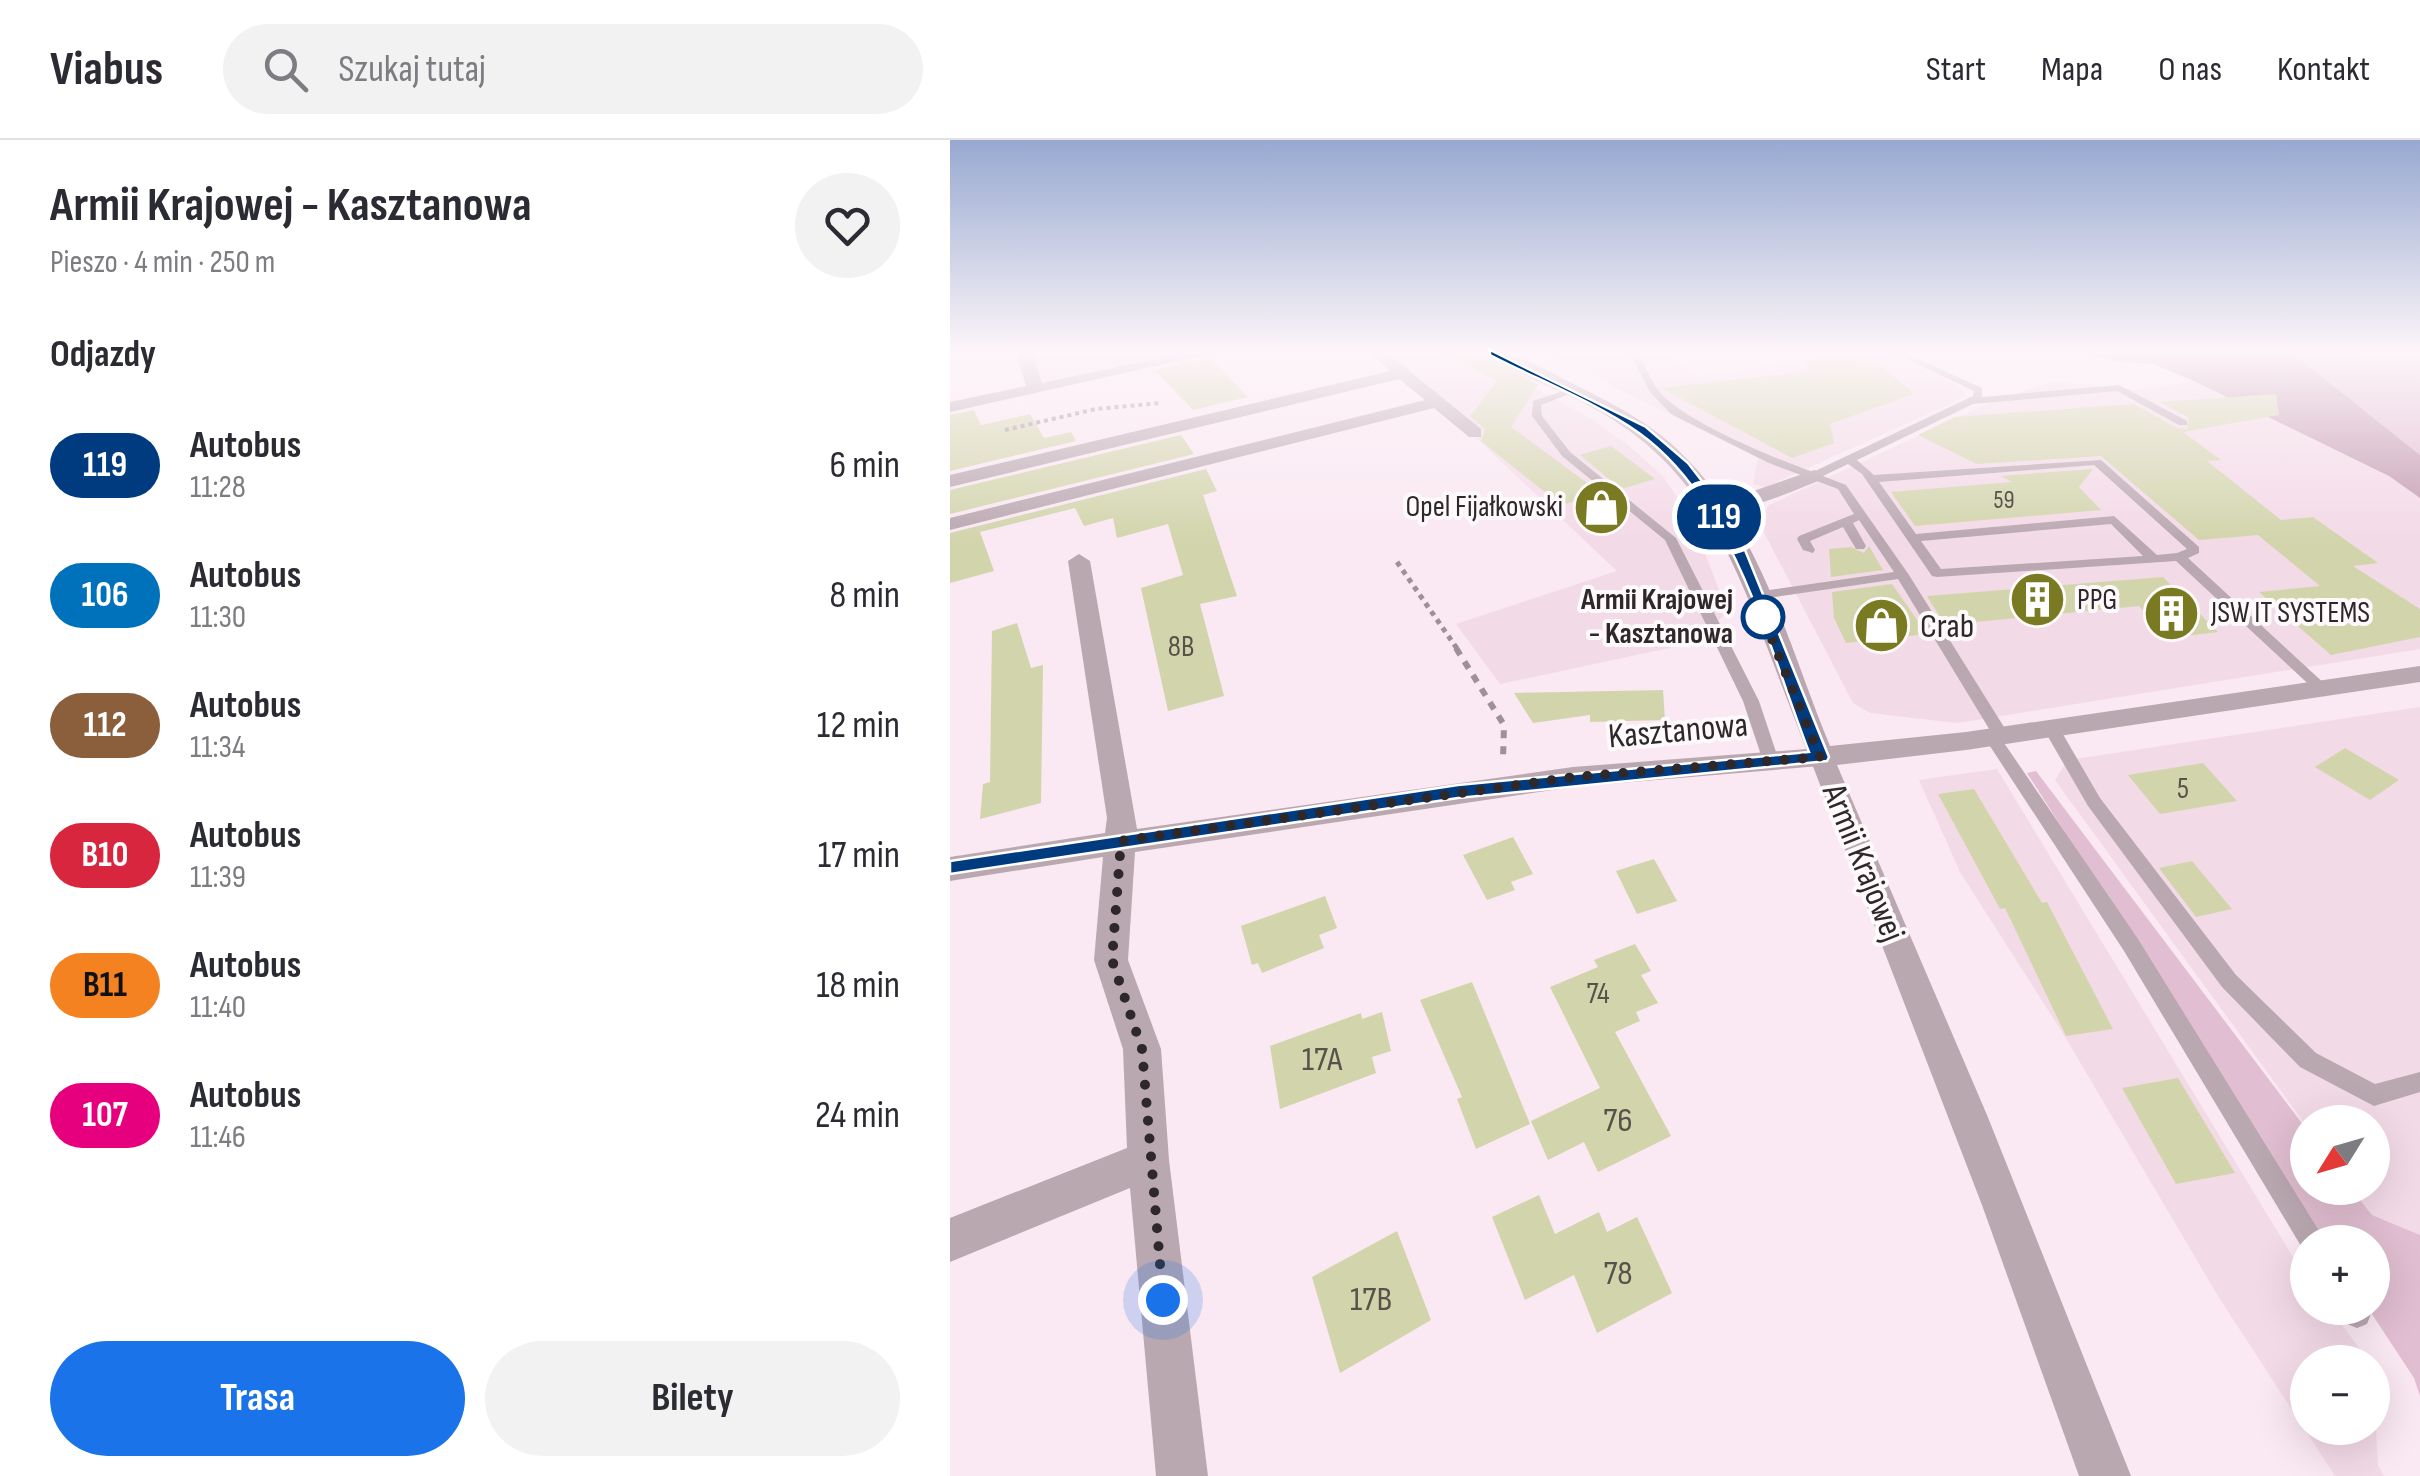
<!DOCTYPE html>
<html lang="pl">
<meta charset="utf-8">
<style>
body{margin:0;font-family:"Sofia Sans Condensed",sans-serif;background:#f2f2f3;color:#2b2b33;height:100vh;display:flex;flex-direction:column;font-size:38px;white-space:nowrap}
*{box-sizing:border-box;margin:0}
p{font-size:32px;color:#7c7c81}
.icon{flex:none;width:55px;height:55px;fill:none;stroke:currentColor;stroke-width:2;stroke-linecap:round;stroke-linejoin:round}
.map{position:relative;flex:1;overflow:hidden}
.drawer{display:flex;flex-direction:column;background:#fff;width:950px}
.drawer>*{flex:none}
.badge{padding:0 20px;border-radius:32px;font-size:35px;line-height:65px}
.needle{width:65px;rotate:233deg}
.fabs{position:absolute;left:1340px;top:965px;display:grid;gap:20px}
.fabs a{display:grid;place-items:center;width:100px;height:100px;border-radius:50%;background:#fff;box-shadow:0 10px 40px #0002;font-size:50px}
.you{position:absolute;width:50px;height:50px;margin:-25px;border:8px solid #fff;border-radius:50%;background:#1a73e8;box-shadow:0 0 0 15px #1a73e833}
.map>.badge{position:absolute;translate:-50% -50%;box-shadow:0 0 0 5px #fff}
h2{padding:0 50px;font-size:38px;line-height:90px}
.round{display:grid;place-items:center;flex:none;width:105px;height:105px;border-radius:52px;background:#f2f2f3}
.head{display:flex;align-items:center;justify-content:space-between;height:170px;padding:0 50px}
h1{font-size:48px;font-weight:700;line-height:75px}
.primary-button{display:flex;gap:20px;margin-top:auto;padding:20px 50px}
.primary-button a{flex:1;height:115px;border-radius:60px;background:#1a73e8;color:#fff;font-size:40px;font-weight:700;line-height:115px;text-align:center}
.primary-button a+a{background:#f2f2f3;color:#2b2b33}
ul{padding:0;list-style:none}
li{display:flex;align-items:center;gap:30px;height:130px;padding:0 50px}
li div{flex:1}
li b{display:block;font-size:38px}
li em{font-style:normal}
li .badge{min-width:110px;font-weight:700;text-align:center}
header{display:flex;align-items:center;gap:60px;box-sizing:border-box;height:140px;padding:0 50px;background:#fff;border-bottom:2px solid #e1e1e2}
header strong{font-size:48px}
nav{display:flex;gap:55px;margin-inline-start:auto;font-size:35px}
.search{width:700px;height:90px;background:#f2f2f3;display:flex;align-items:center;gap:25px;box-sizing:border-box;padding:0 35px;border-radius:55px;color:#7c7c81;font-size:38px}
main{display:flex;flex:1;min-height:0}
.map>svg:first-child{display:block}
.built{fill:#f3dae7}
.green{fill:#e1bed1}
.forest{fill:#c39cb1}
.building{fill:#d2d5ac}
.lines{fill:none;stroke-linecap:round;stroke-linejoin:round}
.path-far2{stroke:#9d9097;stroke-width:4;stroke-dasharray:4 4;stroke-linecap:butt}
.path-far1{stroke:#9d9097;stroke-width:5;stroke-dasharray:5 5;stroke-linecap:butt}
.path{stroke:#9d9097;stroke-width:6;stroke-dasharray:8 8;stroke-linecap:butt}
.service{fill:#baa8b1;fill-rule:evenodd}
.minor{fill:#baa8b1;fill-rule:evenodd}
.tertiary{fill:#baa8b1;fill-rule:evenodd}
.line{fill:#003b80;stroke:#fff;stroke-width:2.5}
.walk{stroke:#2e282b;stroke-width:10;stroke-dasharray:0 18}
.stop-dot{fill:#fff;stroke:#003b80;stroke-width:5}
.labels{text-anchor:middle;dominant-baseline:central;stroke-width:8;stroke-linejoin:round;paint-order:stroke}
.far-number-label{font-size:25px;fill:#57534b}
.far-poi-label{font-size:30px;fill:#2e282b;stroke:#fefafc;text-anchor:start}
.far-stop-label{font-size:30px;font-weight:bold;fill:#2e282b;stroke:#fefafc;text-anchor:end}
.number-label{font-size:30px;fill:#57534b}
.poi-label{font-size:35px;fill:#2e282b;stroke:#fefafc;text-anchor:start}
.street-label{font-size:35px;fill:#2e282b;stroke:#fefafc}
.near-number-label{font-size:35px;fill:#57534b}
</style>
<header>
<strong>Viabus</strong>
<div class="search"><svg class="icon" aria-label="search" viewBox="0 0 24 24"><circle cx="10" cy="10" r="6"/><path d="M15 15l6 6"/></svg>Szukaj tutaj</div>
<nav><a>Start</a><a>Mapa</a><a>O nas</a><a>Kontakt</a></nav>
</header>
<main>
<section class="drawer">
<div class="head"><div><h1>Armii Krajowej - Kasztanowa</h1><p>Pieszo · 4 min · 250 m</p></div><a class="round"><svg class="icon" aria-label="heart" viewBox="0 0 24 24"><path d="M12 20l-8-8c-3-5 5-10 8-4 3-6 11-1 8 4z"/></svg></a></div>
<h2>Odjazdy</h2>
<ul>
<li><span class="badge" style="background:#003b80;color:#fff">119</span><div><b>Autobus</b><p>11:28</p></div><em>6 min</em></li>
<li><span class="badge" style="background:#0072bc;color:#fff">106</span><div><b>Autobus</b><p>11:30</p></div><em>8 min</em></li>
<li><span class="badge" style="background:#8b5e3c;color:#fff">112</span><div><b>Autobus</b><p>11:34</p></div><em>12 min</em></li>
<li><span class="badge" style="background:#d7263d;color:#fff">B10</span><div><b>Autobus</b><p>11:39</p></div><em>17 min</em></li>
<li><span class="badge" style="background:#f58220;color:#111">B11</span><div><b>Autobus</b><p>11:40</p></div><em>18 min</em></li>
<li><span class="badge" style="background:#e6007e;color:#fff">107</span><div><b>Autobus</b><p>11:46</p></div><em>24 min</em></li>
</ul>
<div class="primary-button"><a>Trasa</a><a>Bilety</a></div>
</section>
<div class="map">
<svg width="1470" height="1336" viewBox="0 0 1470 1336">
<rect width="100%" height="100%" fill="#fae8f2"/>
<path class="built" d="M63,212h197l-177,36 -12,-13z
M435,212h80l129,68 36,27 33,29 30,45 34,91 -30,30 -197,42 -44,-60 161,-53z
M594,212h115l41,23 178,-23 77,31 9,10 -7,8 -192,86 -12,-3 5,-26z
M1102,241l86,9 56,-9 195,95 31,22v151l-463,74 -87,-10 -17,-10 -95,-182 11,-16 216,-100z
M1470,567v528l-48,-20 -20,-27h20v-66h-64l-1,5 -252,-347 13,-20z
M1047,629l310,511 1,28h21l41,54h-62v66h64l1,-53 5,90 6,11h-49l-117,-180 -154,-261 -104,-163 -41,-92z"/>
<path class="green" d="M1341,212l129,4v99z
M1086,631l271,359 1,58h43l21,27 48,20v161l-6,-18 -46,-70h4v-66h-46l-299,-469z"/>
<path class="forest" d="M1137,212h204l129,103v43l-31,-22 -195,-95 -41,-17 -40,-3z"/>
<path class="building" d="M492,212h41l55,33 -27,42 91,67 -41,11 -80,-64 4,-12 -15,-13 27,-35z
M902,216l10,9 16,-2 36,31 -84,30 4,19 -42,15 -131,-70 150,-17 -9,-10z
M260,218l38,39 -55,13 -38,-40z
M1326,254l3,21 -96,17 38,28 -14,1 74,59 32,-3 65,46 -25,3 67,43v28l-89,18 -72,-63 61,-6 -62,-51 -59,5 -98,-84 -124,8 -59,-29 37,-18 179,-13 43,24 10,1 2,-11 -29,-16z
M24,270l7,15 49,-11 14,24 27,-6 5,9 -126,30v-56z
M231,295l13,19 -244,60v-24z
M661,306l44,33 -34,10 -41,-34z
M256,329l11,22 -14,4 34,101 -37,8 24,92 -56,15 -27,-123 42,-13 -15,-51 -51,14 -4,-20 -29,8 -9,-18 -95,24 14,39 -44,12v-50z
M1143,329l-14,18 22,23 -186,16 -24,-34 121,-10 -12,-6z
M919,406l14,24 -52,7 -2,-28 22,-2 13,6z
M1213,437l55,55 -50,6 -29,-32 -194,19 -18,-29z
M942,444l35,50 -81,9 -12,-25 -2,-26z
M67,483l14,45 12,-3 -2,138 -61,16 3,-35 7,-2 2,-151z
M713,550l2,30 -75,2v-7l-57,8 -19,-30z
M1395,608l54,32 -29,20 -55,-33z
M1253,623l34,38 -77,13 -32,-39z
M1024,649l68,114 5,-1 66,127 -47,7 -61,-128 -5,1 -62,-115z
M563,697l20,37 -22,8 4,8 -28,10 -24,-45z
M704,719l23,42 -40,13 -21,-43z
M1242,721l40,48 -36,8 -37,-49z
M375,756l12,32 -18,7 5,13 -62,25 -4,-10 -6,2 -11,-39z
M685,804l16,27 -10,4 17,28 -22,9 4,9 -25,11 56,104 -73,36 -14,-30 -36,18 -17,-39 69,-33 -50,-101 48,-20 -4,-7z
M522,842l58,142 -54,25 -19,-50 5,-2 -42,-97z
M432,872l9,39 -19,6 4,16 -96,36 -10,-63 91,-33 1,6z
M1228,938l57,95 -59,11 -54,-96z
M589,1055l16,39 44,-22 8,20 30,-15 35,76 -75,40 -23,-58 -49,25 -33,-83z
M447,1091l34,89 -91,53 -28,-96z"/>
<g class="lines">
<path class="path-far2" d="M55,290l91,-21 64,-6"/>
<path class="path-far1" d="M447,422l61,88"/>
<path class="path" d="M506,508l48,77 -1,34"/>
<path class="service" d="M675,212l14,2c6,11 11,25 19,36 24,31 116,68 155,82l160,-76 1,-5 -83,-39h12l79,36v9l137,-12 68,36v4h-8l-62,-34 -144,13 -116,56 17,15 227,-15 98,87v6l-11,5 139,128 3,3 -3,3h-10l-141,-131 -239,16 -5,-1 -70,-102 -14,-10 -25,12 23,9 63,90 100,160 -7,5 136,199 188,303h-18v11l-4,-2 -180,-300 -140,-214 7,-5 -93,-153 -143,21 -7,-4 7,-4 139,-20 -35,-52 -6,3 13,23 -2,3h-8l-13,-22 -33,14 5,9 -2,3 -10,-3 -6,-11 2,-3 55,-22 -16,-25 -69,-26 -98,-49 -21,-22 -18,-34zM1144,325l93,84 -10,4 -20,2 -43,-39 -198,18 -37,-52zM1161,384l32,32 -202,13 -20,-28z
M619,249l8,2 -36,14 1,11 28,36 106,86 83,163 20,60 -2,4h-12l-2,-4 -20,-60 -78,-161 -103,-84 -30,-40 1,-15z
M1101,583l6,1 43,74 136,177 80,78 59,31 45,-12v20l-46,14 -74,-39 -78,-80 -134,-181 -45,-78z
M1390,1168h28l3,6 -4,10 -10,4 -10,-4z"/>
<path class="minor" d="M66,212h16l10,31 145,-31h31l-268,60v-10l76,-16z
M419,212h17l95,77v8h-12l-35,-29 -484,122v-12l475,-118 -26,-21 -449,108v-12l440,-104z
M864,330l7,2v8c-27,10 -95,43 -119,23l10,-6 30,-2z
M129,414l11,7 47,268 436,-62 247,-19 14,9 -14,9 -247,21 -438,65 -7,108 33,89 8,111 39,316h-52l-26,-288 -180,74v-44l177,-70 -4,-99 -29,-89 9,-103 -153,24v-24l155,-24 2,-15 -39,-257z"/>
<path class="tertiary" d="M537,212c32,0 63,20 92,35 39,19 78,40 108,72 75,76 103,191 143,287l136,-14 454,-66v16l-454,68 -129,15 150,350 144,361h-52l-97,-271 -232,-602c-39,-93 -75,-153 -168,-201 -30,-16 -69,-28 -95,-50z"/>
</g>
<linearGradient id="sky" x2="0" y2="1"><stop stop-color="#97a9d1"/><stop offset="0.53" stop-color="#fdf5f9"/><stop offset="1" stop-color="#fdf5f9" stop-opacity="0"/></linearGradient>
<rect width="1470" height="399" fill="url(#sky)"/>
<path class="line" d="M540,210l156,77 42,36 31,40 26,47 84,207 -2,4 -369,37 -508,76v-13l508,-76 351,-33c-41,-105 -75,-251 -170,-319 -44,-31 -101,-53 -149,-78z"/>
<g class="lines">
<path class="walk" d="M213,1160l-21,-251 -30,-89 9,-119 453,-64 246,-20 -57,-140"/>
</g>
<defs>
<symbol id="shop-disc" viewBox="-11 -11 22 22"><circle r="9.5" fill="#797a21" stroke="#fefafc"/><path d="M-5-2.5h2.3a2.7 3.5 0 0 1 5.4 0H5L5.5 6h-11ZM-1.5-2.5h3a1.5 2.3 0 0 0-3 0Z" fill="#fff"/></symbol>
<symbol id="building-disc" viewBox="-11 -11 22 22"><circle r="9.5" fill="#797a21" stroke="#fefafc"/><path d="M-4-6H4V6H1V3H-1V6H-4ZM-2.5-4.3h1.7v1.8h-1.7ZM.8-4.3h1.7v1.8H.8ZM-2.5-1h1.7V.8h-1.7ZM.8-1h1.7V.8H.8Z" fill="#fff"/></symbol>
</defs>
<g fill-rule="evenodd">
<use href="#shop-disc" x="620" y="336" width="63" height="63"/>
<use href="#building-disc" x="1056" y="428" width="63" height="63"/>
<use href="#building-disc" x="1190" y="442" width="63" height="63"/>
<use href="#shop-disc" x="900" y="454" width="63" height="63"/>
</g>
<circle class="stop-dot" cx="813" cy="477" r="20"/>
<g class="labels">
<g class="far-number-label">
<text x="1054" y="360">59</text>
</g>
<g class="far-poi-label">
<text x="613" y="367" text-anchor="end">Opel Fijałkowski</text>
<text x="1127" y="460">PPG</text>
<text x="1261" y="473">JSW IT SYSTEMS</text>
</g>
<g class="far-stop-label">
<text x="783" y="460">Armii Krajowej<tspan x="783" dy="34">- Kasztanowa</tspan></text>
</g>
<g class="number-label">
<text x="231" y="507">8B</text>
<text x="1233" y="649">5</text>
<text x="648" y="854">74</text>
</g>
<g class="poi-label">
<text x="970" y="486">Crab</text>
</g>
<g class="street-label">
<text transform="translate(728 591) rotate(-5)">Kasztanowa</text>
<text transform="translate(913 723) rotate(68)">Armii Krajowej</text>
</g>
<g class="near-number-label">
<text x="372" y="919">17A</text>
<text x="668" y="980">76</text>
<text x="668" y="1133">78</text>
<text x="421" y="1159">17B</text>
</g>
</g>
</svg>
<div class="fabs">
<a><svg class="needle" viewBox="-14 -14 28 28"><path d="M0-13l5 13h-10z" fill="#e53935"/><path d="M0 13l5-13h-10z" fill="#7c7c81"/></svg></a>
<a>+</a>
<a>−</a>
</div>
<div class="you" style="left:213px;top:1160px"></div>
<b class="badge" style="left:769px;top:377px;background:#003b80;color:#fff">119</b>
</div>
</main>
